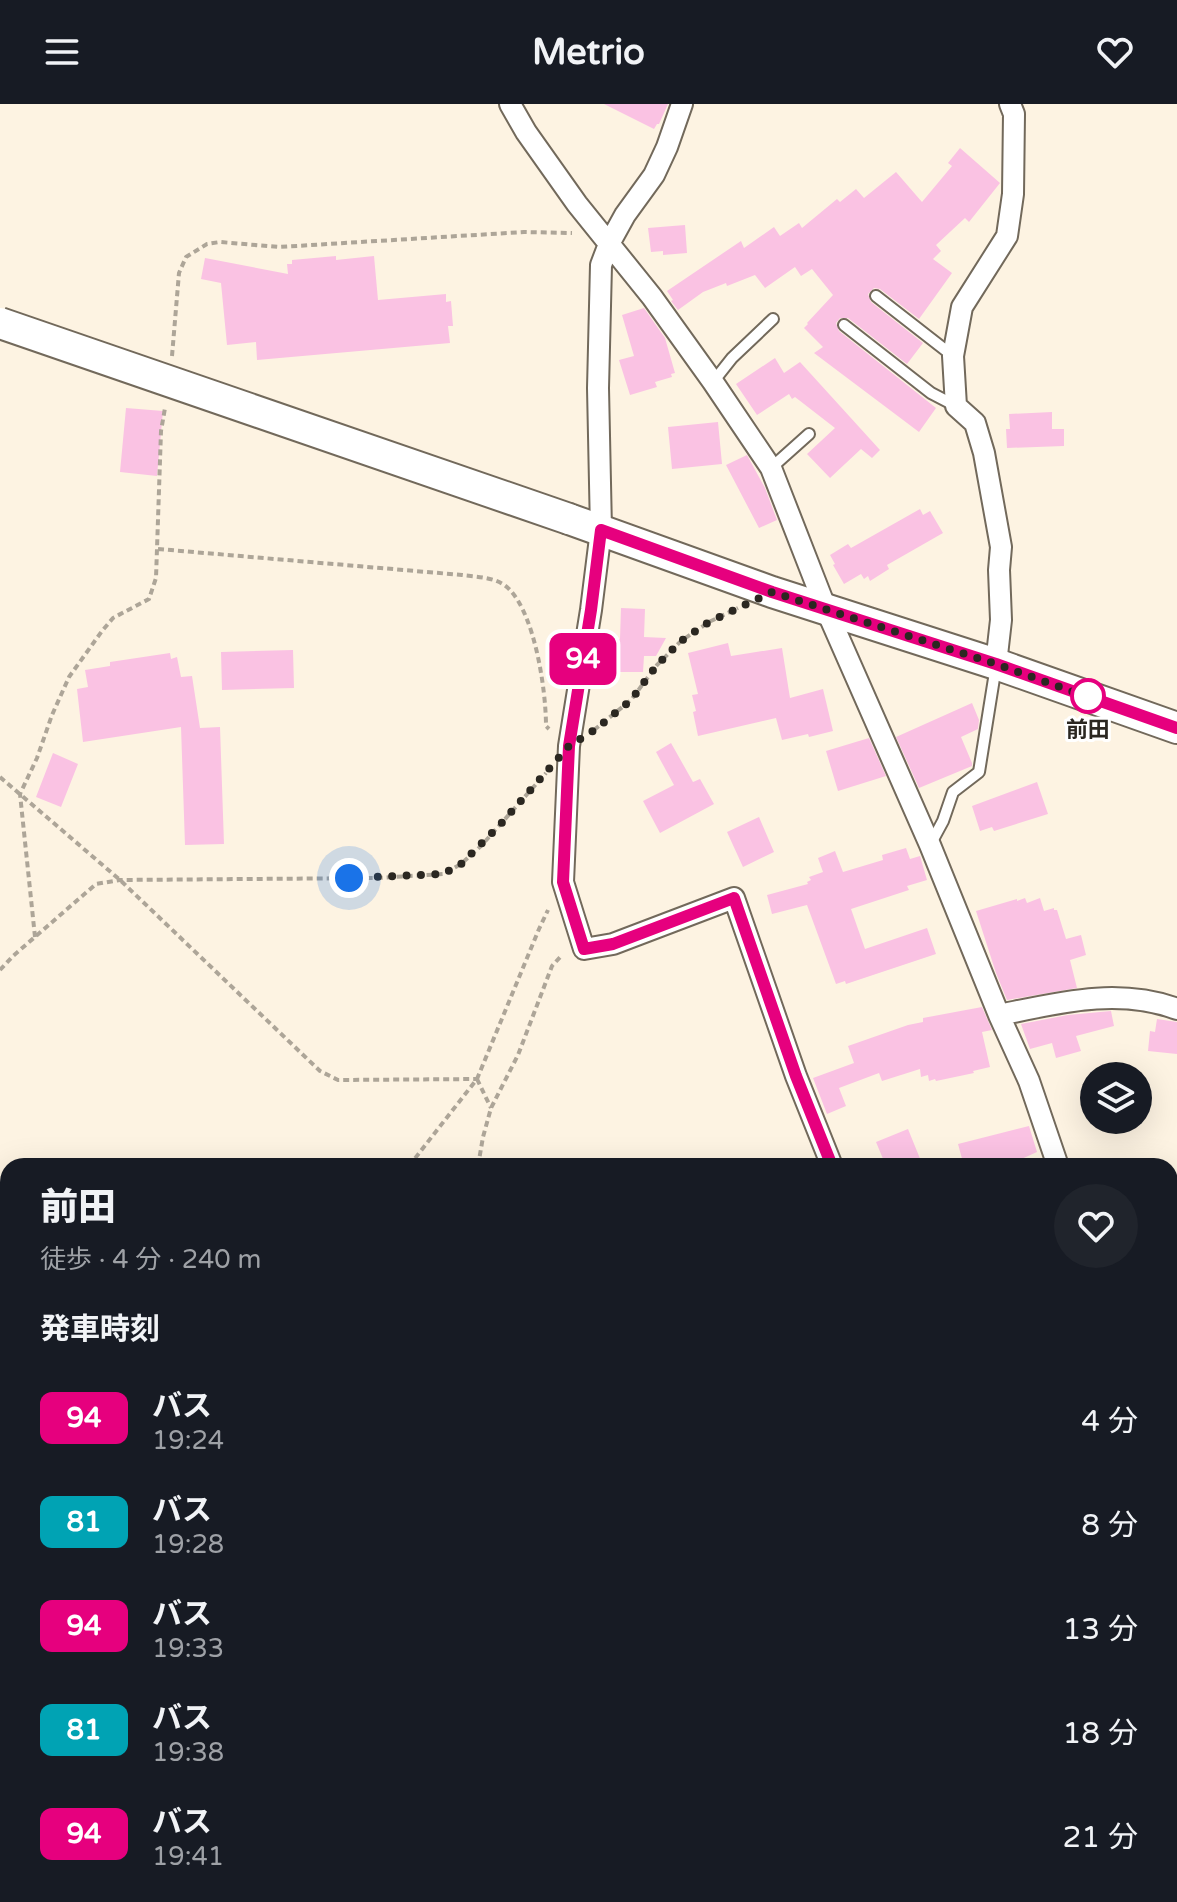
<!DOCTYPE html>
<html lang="ja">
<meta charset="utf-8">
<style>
body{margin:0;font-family:"Varela Round","Noto Sans JP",sans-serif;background:#20242c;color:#f1f3f6;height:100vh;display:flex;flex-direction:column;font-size:30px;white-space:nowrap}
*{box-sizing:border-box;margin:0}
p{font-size:26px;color:#9ea1a6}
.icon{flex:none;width:44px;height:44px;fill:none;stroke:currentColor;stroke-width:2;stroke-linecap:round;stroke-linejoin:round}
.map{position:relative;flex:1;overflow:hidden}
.side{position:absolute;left:0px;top:1054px;width:1178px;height:744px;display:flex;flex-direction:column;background:#171b24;border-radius:24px 24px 0 0;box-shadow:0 8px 32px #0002}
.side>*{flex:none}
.badge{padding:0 16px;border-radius:12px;font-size:28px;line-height:52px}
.controls{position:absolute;left:1080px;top:958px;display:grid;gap:16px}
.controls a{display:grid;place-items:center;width:72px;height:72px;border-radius:50%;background:#171b24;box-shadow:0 8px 32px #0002;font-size:40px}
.you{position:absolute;width:40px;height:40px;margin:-20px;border:6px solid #fff;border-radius:50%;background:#1a73e8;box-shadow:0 0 0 12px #1a73e833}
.map>.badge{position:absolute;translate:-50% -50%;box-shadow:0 0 0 4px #fff}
h2{padding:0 40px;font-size:30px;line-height:72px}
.round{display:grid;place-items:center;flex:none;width:84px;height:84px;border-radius:42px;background:#20242c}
.overview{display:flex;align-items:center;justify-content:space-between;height:136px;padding:0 40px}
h1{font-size:38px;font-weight:800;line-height:60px}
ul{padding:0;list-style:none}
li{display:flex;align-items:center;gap:24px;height:104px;padding:0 40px}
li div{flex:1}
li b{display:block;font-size:30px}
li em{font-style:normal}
li .badge{min-width:88px;font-weight:700;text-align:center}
header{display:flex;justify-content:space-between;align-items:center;height:104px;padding:0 40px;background:#171b24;font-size:36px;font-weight:800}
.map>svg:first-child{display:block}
.building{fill:#fac2e3}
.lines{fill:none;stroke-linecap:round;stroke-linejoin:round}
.lane-casing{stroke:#72695b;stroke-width:14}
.street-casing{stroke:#72695b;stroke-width:24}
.secondary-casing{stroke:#72695b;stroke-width:34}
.path{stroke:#ada598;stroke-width:4;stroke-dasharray:6 4;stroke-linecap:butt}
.lane{stroke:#fff;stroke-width:10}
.street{stroke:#fff;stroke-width:20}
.secondary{stroke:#fff;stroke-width:30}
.secondary-bridge-casing{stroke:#72695b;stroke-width:34;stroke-linecap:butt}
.secondary-bridge{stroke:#fff;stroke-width:30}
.line-casing{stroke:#fff;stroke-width:18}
.line{stroke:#e6007e;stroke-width:12}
.walk{stroke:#2b2721;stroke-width:8;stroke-dasharray:0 14.4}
.stop-dot{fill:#fff;stroke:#e6007e;stroke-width:4}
.labels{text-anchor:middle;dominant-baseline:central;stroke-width:6;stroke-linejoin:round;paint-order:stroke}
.stop-label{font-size:22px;font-weight:bold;fill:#2b2721;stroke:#fff}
</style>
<header><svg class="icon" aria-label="menu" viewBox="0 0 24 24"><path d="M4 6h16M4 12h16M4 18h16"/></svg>Metrio<svg class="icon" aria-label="heart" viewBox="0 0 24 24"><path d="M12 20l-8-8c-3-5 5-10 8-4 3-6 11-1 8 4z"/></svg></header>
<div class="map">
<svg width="1177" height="1798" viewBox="0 0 1177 1798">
<rect width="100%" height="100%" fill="#fdf3e2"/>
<path class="building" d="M604,0h64l-9,20h-2l-3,5z
M960,44l40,35 -31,39 -4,-4 -29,27 5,6 -8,8 19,14 -33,46 -39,-30 -6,-1 -6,6 3,8 52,41 -16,21 -59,-46h-8l-4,5 3,8 97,77 -17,24 -105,-79 9,-6 -19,-19 4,-4 -1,-1 26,-28 -21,-26 -11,7 -6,-9 -30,21 -10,-13 -28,11 -1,-3 -23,9 -25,18 -7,-9 2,-1 -6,-9 74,-50 3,7 30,-21 6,9 19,-13 3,5 35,-29 3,3 16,-13 8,9 32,-26 26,30 30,-36 -4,-3z
M685,121l2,28 -24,2v-4l-12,1 -3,-24z
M336,152v4l38,-4 4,44 68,-6v8l5,-1 2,25h-5l2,17 -193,17 -1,-18 -29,3 -6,-62 -20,-4 4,-21 83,16 -1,-10h5v-4z
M644,204l21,30 10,35 -4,1 1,3 -17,5 2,5 -27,8 -11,-35 15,-4 -12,-41z
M775,254l9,15 16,-11 80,88 -8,8 -11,-9 -31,29 -23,-24 28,-26 -40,-31 -3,2 -3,-5 -32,21 -21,-31z
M126,304l37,3 -6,65 -37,-4z
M1052,308v17h12v17l-57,2 -1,-19h4l-1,-15z
M718,318l4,42 -50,5 -4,-42z
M747,351l18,33 12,32 -18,8 -33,-63z
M920,405l3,6 7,-4 13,22 -56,32 2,4 -19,12 -2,-5 -4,3 -3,-5 -17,10 -11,-19 2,-1 -5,-9 18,-11 3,4z
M621,504l24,1 -1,28 22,1 -10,18h-12l-1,16h-34l1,-33h10z
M728,539l3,13 51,-8 8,50 33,-9 10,42 -24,6 -1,-3 -26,6 -6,-22 -78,18 -5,-24 3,-1 -4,-16 6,-1 -10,-41z
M293,546l1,38 -72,2 -1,-38z
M170,549l1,6 6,-2 4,20 11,-1 8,52 20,-1 4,117 -39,1 -4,-118 -98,15 -6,-53 11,-2 -3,-17 25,-4v-4z
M972,599l7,17 -1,9 -17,8 11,26v3l-53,22 -23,-51z
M869,634l17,38 -48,15 -12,-40z
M671,639l22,39 7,-3 14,25 -54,29 -17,-32 31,-16 -18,-33z
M53,649l25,11 -17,43 -25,-10z
M1037,678l11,32 -54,17 -2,-4 -12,4 -8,-25z
M759,713l15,35 -31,15 -16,-35z
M906,744l4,11 10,-3 7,24 -20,6 2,4 -58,19 14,40 62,-21 9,26 -90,30 -1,-3 -9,3 -29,-79 -35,9 -5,-19 41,-11 -1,-2 4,-2 -2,-3 14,-5 -5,-14 17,-7 8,21 40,-12 -1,-5z
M1025,794l2,5 13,-5 4,13 10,-3v2h3l9,29 15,-4 5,20 -16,5 7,28 -70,12 -11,-27 -20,-62 41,-12v2z
M982,903l10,23 -10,2 8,35 -17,4 1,2 -38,8 -1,-2 -6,2 -1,-6 -7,2 -1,-8 -38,12 -3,-8 -40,15 7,18 -19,8 -14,-36 41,-15 -6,-17 60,-21 15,-3v-4z
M1111,907l3,15 -38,10 5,15 -25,7 -4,-15 -22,6 -9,-25 47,-9z
M1157,915l20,3v32l-29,-3 2,-20 5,1z
M1029,1022l8,26 -20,9 -20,5h-33l-6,-22z
M908,1025l15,37h-37l-10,-24z"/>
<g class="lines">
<defs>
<path id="lane" d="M876,192l77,60
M844,221l87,68 25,13
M713,278l19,-24 41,-39
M771,364l38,-34
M930,741l13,-24 10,-29 26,-20 17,-106
M1170,1496l7,1"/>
<path id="street" d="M510,0l16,28 51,72 75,93 61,85 58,86 55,141 104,236 69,170 30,66 29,85
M682,0l-15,43 -13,28 -29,40 -16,29 -8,21 -3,123 3,142 -10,80 -22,136 -6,136 21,67 29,-5 121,-46 62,178 36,90
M996,560l5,-44 -2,-50 2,-23 -17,-94 -9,-30 -19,-17 -3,-50 9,-49 45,-71 6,-42 1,-80 -4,-10
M999,911c59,-12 119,-28 178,-6
M1170,1311h7
M1170,1725l7,-2
M0,1740l8,-1
M716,1790l100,2 35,-2
M872,1790l21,1 16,7
M31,1798l8,-8
M359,1798l3,-8
M1036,1798l2,-8"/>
<path id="secondary" d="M569,415l203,73 224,72 181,64"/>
</defs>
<use href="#lane" class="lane-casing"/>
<use href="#street" class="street-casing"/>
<use href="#secondary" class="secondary-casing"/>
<path class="path" d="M172,252l7,-83 7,-16 21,-13 13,-2 59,5 245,-15 48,1
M158,445l304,26c15,2 36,2 47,14 26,26 37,101 37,137l3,3
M594,626l37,-30 26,-35 24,-24 28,-19 29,-14
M0,673l120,103 200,191 18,9 139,-1
M35,833l-15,-143 17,-36 15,-43 17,-38 33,-46 11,-13 36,-19 7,-21 5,-147 4,-23
M0,866l13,-14 83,-72 24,-4 257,-2 66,-4 18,-10 20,-18 65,-73
M477,975l14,29
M409,1062l68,-87 62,-150 9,-19
M478,1062l5,-29 8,-29 27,-53 34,-89 10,-11
M0,1524l8,-7"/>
<use href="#lane" class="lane"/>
<use href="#street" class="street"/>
<use href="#secondary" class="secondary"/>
<defs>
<path id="secondary-bridge" d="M0,219l569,196"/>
</defs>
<use href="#secondary-bridge" class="secondary-bridge-casing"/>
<use href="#secondary-bridge" class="secondary-bridge"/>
</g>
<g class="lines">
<defs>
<path id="line" d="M832,1062l-36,-90 -62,-178 -121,46 -29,5 -21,-67 6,-136 22,-136 10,-80 171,62 224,72 181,64"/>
</defs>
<use href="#line" class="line-casing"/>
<use href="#line" class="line"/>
<path class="walk" d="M349,774l94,-4 18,-10 37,-37 71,-81 27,-17 35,-29 26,-35 24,-24 28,-19 63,-30 224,72 103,37 -11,-5"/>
</g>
<circle class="stop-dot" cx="1088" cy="592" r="16"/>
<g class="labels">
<g class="stop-label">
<text x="1088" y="626">前田</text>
</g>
</g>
</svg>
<div class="controls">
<a><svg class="icon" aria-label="layers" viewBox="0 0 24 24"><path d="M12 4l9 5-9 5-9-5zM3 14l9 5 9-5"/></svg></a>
</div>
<div class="you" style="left:349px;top:774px"></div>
<b class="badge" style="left:583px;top:555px;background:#e6007e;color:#fff">94</b>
<section class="side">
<div class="overview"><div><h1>前田</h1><p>徒歩 · 4 分 · 240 m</p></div><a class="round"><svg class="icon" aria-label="heart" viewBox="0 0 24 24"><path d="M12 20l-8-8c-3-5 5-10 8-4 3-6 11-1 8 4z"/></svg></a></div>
<h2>発車時刻</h2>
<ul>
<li><span class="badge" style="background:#e6007e;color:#fff">94</span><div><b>バス</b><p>19:24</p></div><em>4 分</em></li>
<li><span class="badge" style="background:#00a3b4;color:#fff">81</span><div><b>バス</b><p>19:28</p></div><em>8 分</em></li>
<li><span class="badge" style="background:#e6007e;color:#fff">94</span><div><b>バス</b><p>19:33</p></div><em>13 分</em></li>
<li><span class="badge" style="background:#00a3b4;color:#fff">81</span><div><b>バス</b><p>19:38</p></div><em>18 分</em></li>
<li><span class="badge" style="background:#e6007e;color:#fff">94</span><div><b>バス</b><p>19:41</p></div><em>21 分</em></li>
</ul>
</section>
</div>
